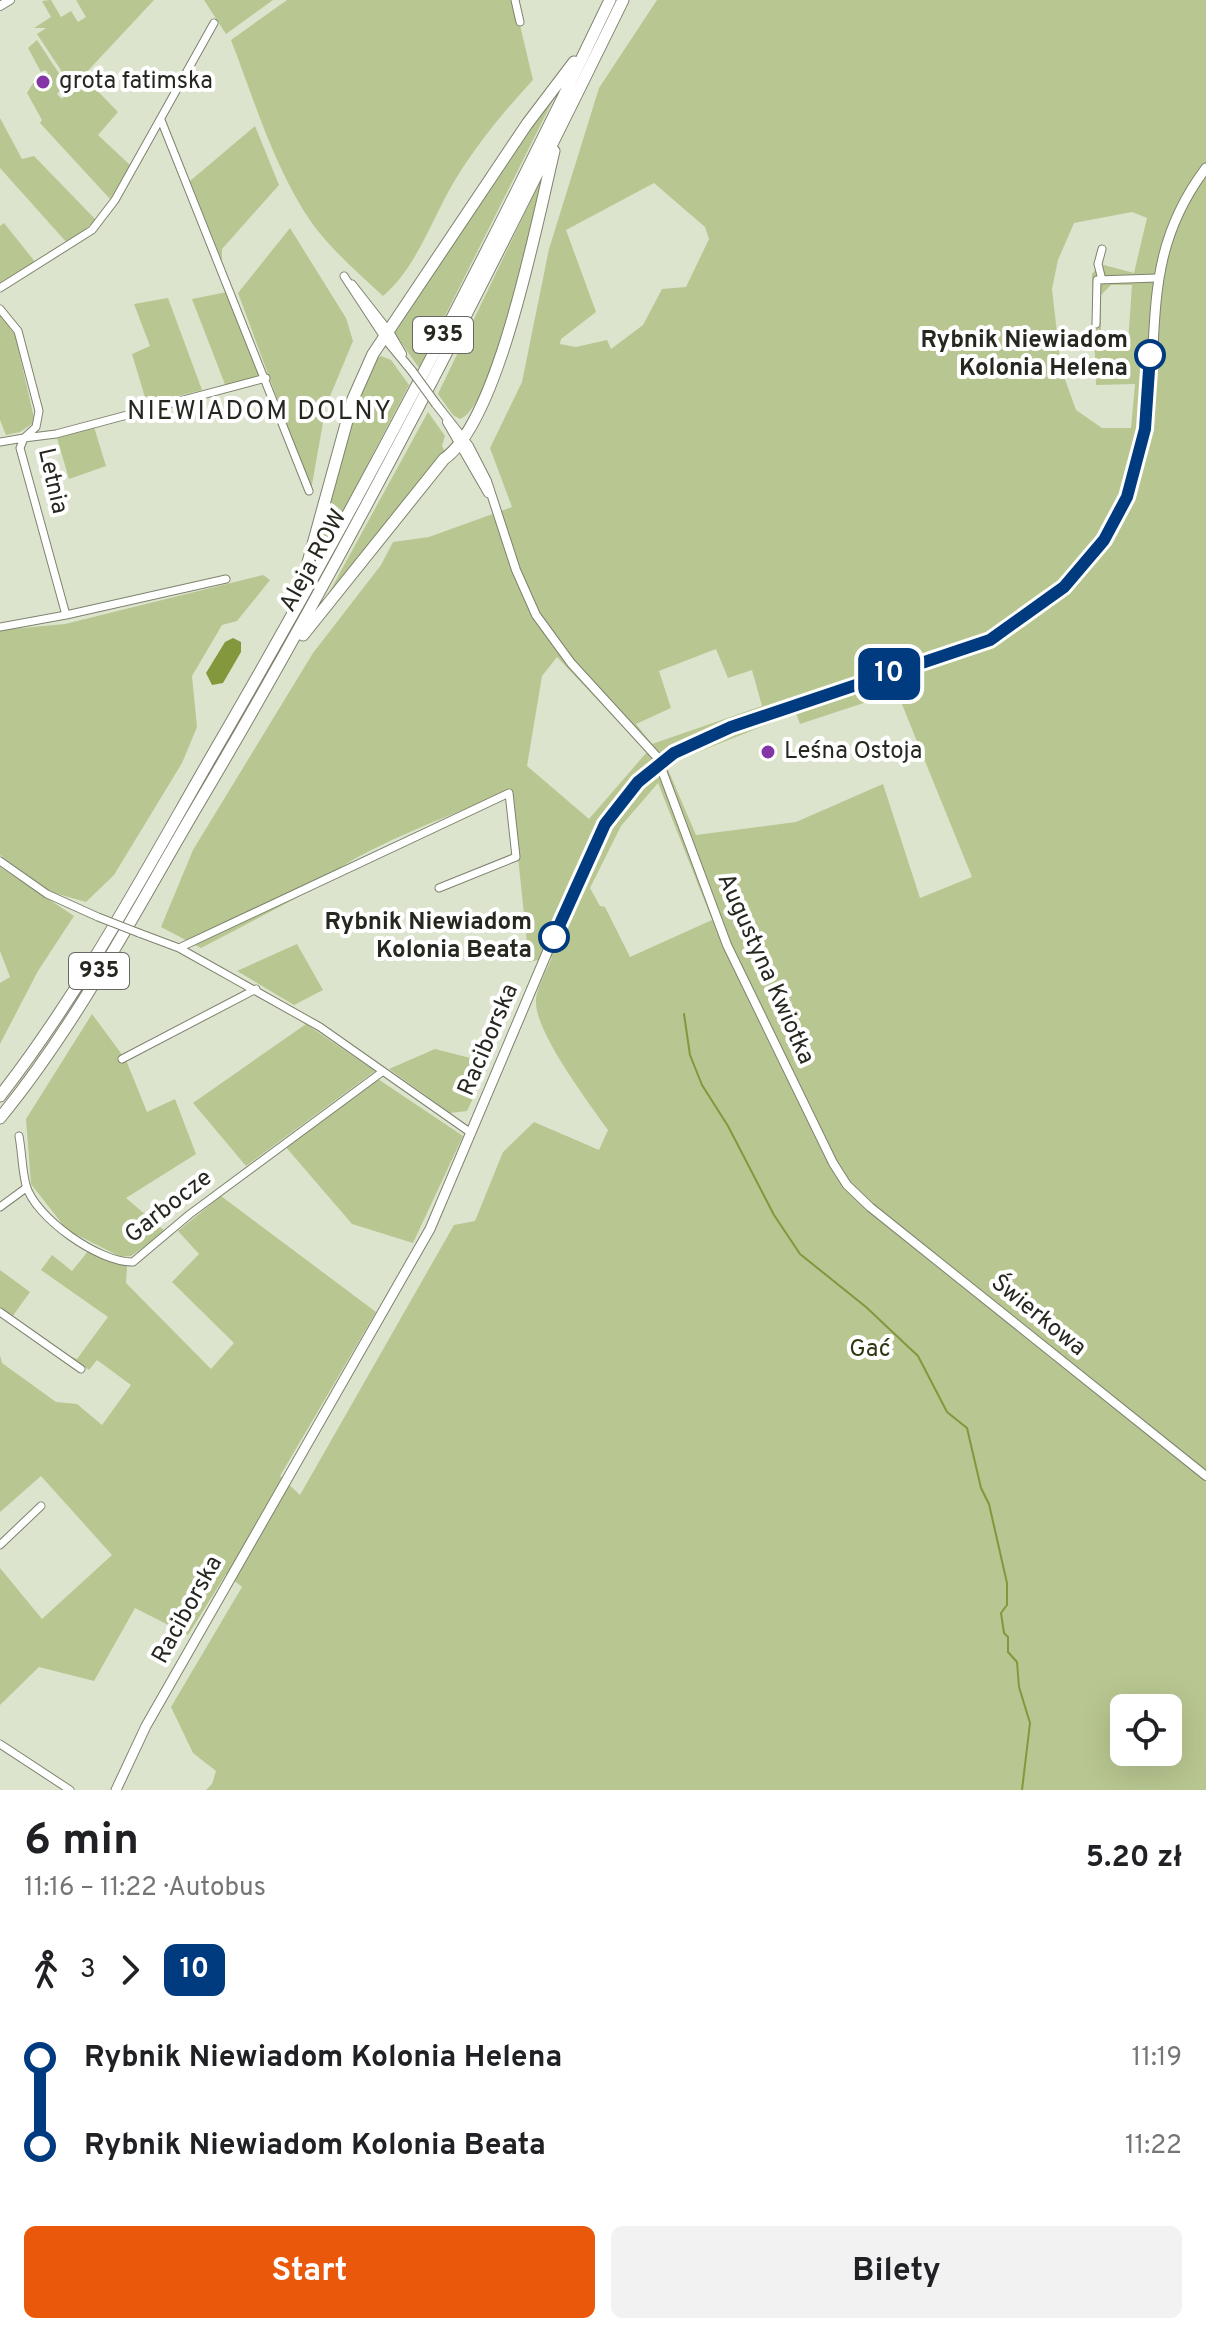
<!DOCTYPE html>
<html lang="pl">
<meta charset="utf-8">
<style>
body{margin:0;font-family:Overpass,sans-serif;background:#f2f2f2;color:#202124;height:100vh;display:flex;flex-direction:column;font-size:30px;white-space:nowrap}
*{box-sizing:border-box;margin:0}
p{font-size:26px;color:#757577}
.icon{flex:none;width:44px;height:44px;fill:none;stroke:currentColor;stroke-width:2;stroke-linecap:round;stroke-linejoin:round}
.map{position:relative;height:1790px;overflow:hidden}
.details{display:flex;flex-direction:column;background:#fff;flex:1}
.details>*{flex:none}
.badge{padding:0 16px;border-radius:12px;font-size:28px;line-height:52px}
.tools{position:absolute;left:1110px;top:1694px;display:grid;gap:16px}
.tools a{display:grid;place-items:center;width:72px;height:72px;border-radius:12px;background:#fff;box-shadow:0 8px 32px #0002;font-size:40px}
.map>.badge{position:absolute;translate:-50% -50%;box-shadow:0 0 0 4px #fff}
.legs{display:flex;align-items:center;gap:12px;height:88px;padding:0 24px;font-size:26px}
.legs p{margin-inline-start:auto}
.headline{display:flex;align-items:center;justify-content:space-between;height:136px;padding:0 24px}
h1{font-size:44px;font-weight:700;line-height:60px}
.cta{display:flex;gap:16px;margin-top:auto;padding:16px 24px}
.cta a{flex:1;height:92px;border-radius:12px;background:#ea580c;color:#fff;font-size:32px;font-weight:700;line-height:92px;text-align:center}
.cta a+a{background:#f2f2f2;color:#202124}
ul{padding:0 24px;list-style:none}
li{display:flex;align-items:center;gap:28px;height:88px;font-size:30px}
li i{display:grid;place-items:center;width:12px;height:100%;margin:0 10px;background:currentColor}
li i::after{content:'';width:20px;height:20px;margin:-10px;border:6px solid;border-radius:50%;background:#fff}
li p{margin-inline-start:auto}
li:first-child i{background:linear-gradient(#0000 50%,currentColor 0)}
li:last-child i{background:linear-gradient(currentColor 50%,#0000 0)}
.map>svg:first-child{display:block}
.green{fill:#b8c691;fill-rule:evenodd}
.water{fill:#83973c}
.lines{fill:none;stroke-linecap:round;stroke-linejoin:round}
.stream{stroke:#83973c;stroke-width:2}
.minor-casing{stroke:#7d836f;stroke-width:9}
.tertiary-casing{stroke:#7d836f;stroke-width:10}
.secondary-casing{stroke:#7d836f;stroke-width:11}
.primary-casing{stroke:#7d836f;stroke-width:13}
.minor{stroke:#fff;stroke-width:7}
.tertiary{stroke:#fff;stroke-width:8}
.secondary{stroke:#fff;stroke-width:9}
.primary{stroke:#fff;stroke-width:11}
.minor-bridge-casing{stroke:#7d836f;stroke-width:9;stroke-linecap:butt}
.tertiary-bridge-casing{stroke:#7d836f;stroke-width:10;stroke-linecap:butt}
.minor-bridge{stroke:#fff;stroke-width:7}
.tertiary-bridge{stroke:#fff;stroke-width:8}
.line-1-casing{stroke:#fff;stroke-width:18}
.line-1{stroke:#003b80;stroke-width:12}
.poi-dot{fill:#8536a6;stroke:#fff;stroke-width:3}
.stop-1-dot{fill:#fff;stroke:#003b80;stroke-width:4}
.labels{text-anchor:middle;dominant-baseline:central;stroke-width:8;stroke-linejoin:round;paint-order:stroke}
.shield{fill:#fff;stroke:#676863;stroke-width:2}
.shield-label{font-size:22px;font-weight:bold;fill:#262820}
.poi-label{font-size:24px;fill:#262820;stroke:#fff;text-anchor:start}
.stop-label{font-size:24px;font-weight:bold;fill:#262820;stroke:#fff;text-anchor:end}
.street-label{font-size:24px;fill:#262820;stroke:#fff}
.park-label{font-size:24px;fill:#303812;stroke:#fff}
.neighbourhood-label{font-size:26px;letter-spacing:2px;fill:#262820;stroke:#fff}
</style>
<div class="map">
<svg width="1206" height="1790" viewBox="0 0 1206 1790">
<rect width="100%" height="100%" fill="#dde4cd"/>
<path class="green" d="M51,0l10,17 10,-6 7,11 8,-5 -10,-17h78l-71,76 35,36 -20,23 32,30 -20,34 -70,-76 2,-3 -15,-27 8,-13 13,-7 -3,-3 -4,2 -13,-24 9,-8 29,44 -9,10 5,5 10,-12 -35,-53 9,-6h-12l17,-11 -9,-16z
M204,0h69l-47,34z
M287,0h227l19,80c-30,32 -60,69 -82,107 -21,37 -36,82 -68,109 -24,-22 -49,-44 -69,-70 -39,-55 -59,-124 -83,-186z
M657,0h549v1790h-1000l6,-6 4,-13 -23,-18 -22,-46 71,-120 -16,-13 -38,61 -53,-27 -41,73 -55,-14 -39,38v-137l42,51 70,-64 -71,-79 -41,36v-157l2,8 54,39 21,2 25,21 29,-40 -34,-25 -8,10 -25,-16 13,5 31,-42 -67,-47 11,-15 20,16 17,-21 38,17 -1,16 85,86 23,-26 -62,-61 27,-28 -21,-23 43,-35 155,116 -96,164 20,19 154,-270 21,-4 28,-69 31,-30 65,28 9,-20c-19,-27 -70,-94 -72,-126 -1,-14 11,-34 16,-47l-23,5 -18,-172c-38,17 -172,65 -190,95l-120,63 -40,-21 32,-77 120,-197 68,-88 12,-23 36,-5 83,-30 -22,-59 32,-66 27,-133 50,-161zM654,183l51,44 4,12 -23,48 -24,2 -19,36 -32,24 -4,-9 -31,7 -16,-3 1,-5 35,-27 -30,-82zM1132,212l15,6 -13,55 -34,-9 -8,10 4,111 39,-1 -4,44h-29l-26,-18 -15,-42 -9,-79 6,-29 16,-37zM1111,285h21l-4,58h-27v-48zM716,649l12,29 24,-8 10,36 -110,38 -16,-20 35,-16 -12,-37zM557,657l90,95 -58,67 -62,-53 15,-90zM897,692l75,185 -52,21 -37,-114 -87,38 -100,13 -30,-70 130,-52 4,11zM658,783l54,137 -82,37 -25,-50 -5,-1 -10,-18 31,-62zM1124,1708h44v44h-44z
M564,78l-145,290 -26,-37z
M0,118l22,41 12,-3 62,64 -28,24 -68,-76z
M255,126l24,59 -57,64v12l-32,-80z
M544,173c-10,41 -49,234 -84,246l-7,-4 -15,-21z
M4,223l32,40 -36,22v-59z
M290,228l56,90 7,23 -27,65 -15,84 -73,-197z
M227,292l35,84 -36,11 -34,-88z
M168,298l34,92 -55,14 -15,-50 18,-8 -16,-42z
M0,314l15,21 20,87 -15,10 -14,3 -6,-15z
M381,356l10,4 18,25 -102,195 50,-179 19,-42z
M428,412l17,24 -3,10 3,5 -126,160z
M94,427l12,39 -37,13 -12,-41z
M263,575l7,5 -33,41 -15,4 -30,51 5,51 -15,36 -68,112 -28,27 -35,-10 -51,-37v-225l65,-6z
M0,867l74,49 -36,55 -38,73v-61l10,-6 -10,-26z
M297,944l26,46 -29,15 -57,-34z
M92,1014l34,46 21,52 28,-13 21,55 -70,44 40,34 -35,24 -10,1 -54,-27 -36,-46 -5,-65z
M306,1024l69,47 -129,95 -53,-63z
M435,1049l55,14 -23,48 -17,2 -61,-44z
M378,1079l85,57 -50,107 -61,-19 -67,-78z
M0,1270l30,22 -18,25 -12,-8z"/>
<path class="water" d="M233,638l8,4v10l-18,31 -11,2 -6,-12 19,-31z"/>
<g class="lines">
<path class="stream" d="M684,1014l6,41 12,30 26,41 46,89 26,39 66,53 52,49 29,56 20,16 14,60 8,16 18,79v22l-6,8 3,20 4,4v15l9,10 2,25 11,36 -8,67"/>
<defs>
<path id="minor" d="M515,0l5,22
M161,120l148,371
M1102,249l-4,15 4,16
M344,276l40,61
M352,284l36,46
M0,288l92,-58 23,-30 99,-177
M0,309l18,22 21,80 -3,16 -12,11 -24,4
M1096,324l1,-44 60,-2
M226,579l-160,36 -46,-167 4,-10 32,-4 210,-56
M0,627l66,-12
M0,861l47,33 51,23
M139,933l40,15 141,79 151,106
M179,948l330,-155 7,64 -77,31
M122,1059l134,-70
M19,1136c3,16 3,34 7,49 9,33 74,78 107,77l57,-48 192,-142
M0,1207l26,-19
M0,1312l81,57
M0,1545l41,-39
M0,1744l70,46"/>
<path id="tertiary" d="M0,6l10,-6
M388,330l14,24
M384,337l28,34
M436,404l33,42 18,35 29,89 20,45 35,48 86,94 70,188 106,218 14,22 23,22 336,269
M447,422l41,71"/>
<path id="secondary" d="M116,1790l30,-64 284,-497 155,-366c19,-40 41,-74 76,-101 32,-24 73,-36 110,-49 87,-29 209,-56 279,-113 53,-44 84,-104 95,-171 17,-98 -6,-172 61,-261"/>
<path id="primary" d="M299,595l54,-196 20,-45 154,-230 47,-62
M303,635l141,-176c55,-38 93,-238 110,-308
M0,1096c81,-104 144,-222 210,-337 144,-247 277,-501 400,-759
M0,1118c77,-94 135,-206 196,-310 156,-263 293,-534 427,-808"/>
</defs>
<use href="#minor" class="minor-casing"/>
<use href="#tertiary" class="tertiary-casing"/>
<use href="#secondary" class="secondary-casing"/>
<use href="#primary" class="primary-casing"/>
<use href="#minor" class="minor"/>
<use href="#tertiary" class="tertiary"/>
<use href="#secondary" class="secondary"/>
<use href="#primary" class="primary"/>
<defs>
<path id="minor-bridge" d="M98,917l41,16"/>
<path id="tertiary-bridge" d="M412,371l24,33"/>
</defs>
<use href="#minor-bridge" class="minor-bridge-casing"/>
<use href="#tertiary-bridge" class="tertiary-bridge-casing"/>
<use href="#minor-bridge" class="minor-bridge"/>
<use href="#tertiary-bridge" class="tertiary-bridge"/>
</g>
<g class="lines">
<defs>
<path id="line-1" d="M554,937l51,-113 33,-42 36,-29 57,-26 259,-87 74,-53 40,-47 23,-43 18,-68 5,-74"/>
</defs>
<use href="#line-1" class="line-1-casing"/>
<use href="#line-1" class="line-1"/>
</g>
<g class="poi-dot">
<circle cx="43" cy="82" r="8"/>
<circle cx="768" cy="752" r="8"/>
</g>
<g class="stop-1-dot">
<circle cx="1150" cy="355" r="14"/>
<circle cx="554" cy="937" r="14"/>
</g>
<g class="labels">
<g class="shield">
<rect x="413" y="317" width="60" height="36" rx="6"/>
<rect x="69" y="953" width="60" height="36" rx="6"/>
</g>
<g class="shield-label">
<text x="443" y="335">935</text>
<text x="99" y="971">935</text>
</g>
<g class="poi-label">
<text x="59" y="82">grota fatimska</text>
<text x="784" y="752">Leśna Ostoja</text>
</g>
<g class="stop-label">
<text x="1128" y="341">Rybnik Niewiadom<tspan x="1128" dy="28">Kolonia Helena</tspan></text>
<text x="532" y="923">Rybnik Niewiadom<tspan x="532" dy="28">Kolonia Beata</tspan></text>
</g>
<g class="street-label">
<text transform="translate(52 481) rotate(77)">Letnia</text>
<text transform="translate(314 561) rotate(-61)">Aleja ROW</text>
<text transform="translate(765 969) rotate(66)">Augustyna Kwiotka</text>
<text transform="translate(489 1040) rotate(-67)">Raciborska</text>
<text transform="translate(169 1207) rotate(-38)">Garbocze</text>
<text transform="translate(1038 1316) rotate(39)">Świerkowa</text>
<text transform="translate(188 1610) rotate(-61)">Raciborska</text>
</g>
<g class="park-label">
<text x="870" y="1350">Gać</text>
</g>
<g class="neighbourhood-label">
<text x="260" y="412">NIEWIADOM DOLNY</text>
</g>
</g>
</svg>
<div class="tools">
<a><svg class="icon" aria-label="locate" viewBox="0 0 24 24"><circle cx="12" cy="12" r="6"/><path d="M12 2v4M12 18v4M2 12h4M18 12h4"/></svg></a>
</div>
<b class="badge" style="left:889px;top:674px;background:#003b80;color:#fff">10</b>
</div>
<section class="details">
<div class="headline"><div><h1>6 min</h1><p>11:16 – 11:22 · Autobus</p></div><b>5.20 zł</b></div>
<div class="legs"><svg class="icon" aria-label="walk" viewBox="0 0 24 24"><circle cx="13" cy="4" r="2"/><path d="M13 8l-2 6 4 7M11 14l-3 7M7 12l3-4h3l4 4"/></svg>3<svg class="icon" aria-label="forward" viewBox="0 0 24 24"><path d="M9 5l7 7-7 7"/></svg><b class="badge" style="background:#003b80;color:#fff">10</b></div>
<ul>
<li><i style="color:#003b80"></i><b>Rybnik Niewiadom Kolonia Helena</b><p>11:19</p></li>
<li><i style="color:#003b80"></i><b>Rybnik Niewiadom Kolonia Beata</b><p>11:22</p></li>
</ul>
<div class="cta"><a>Start</a><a>Bilety</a></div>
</section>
